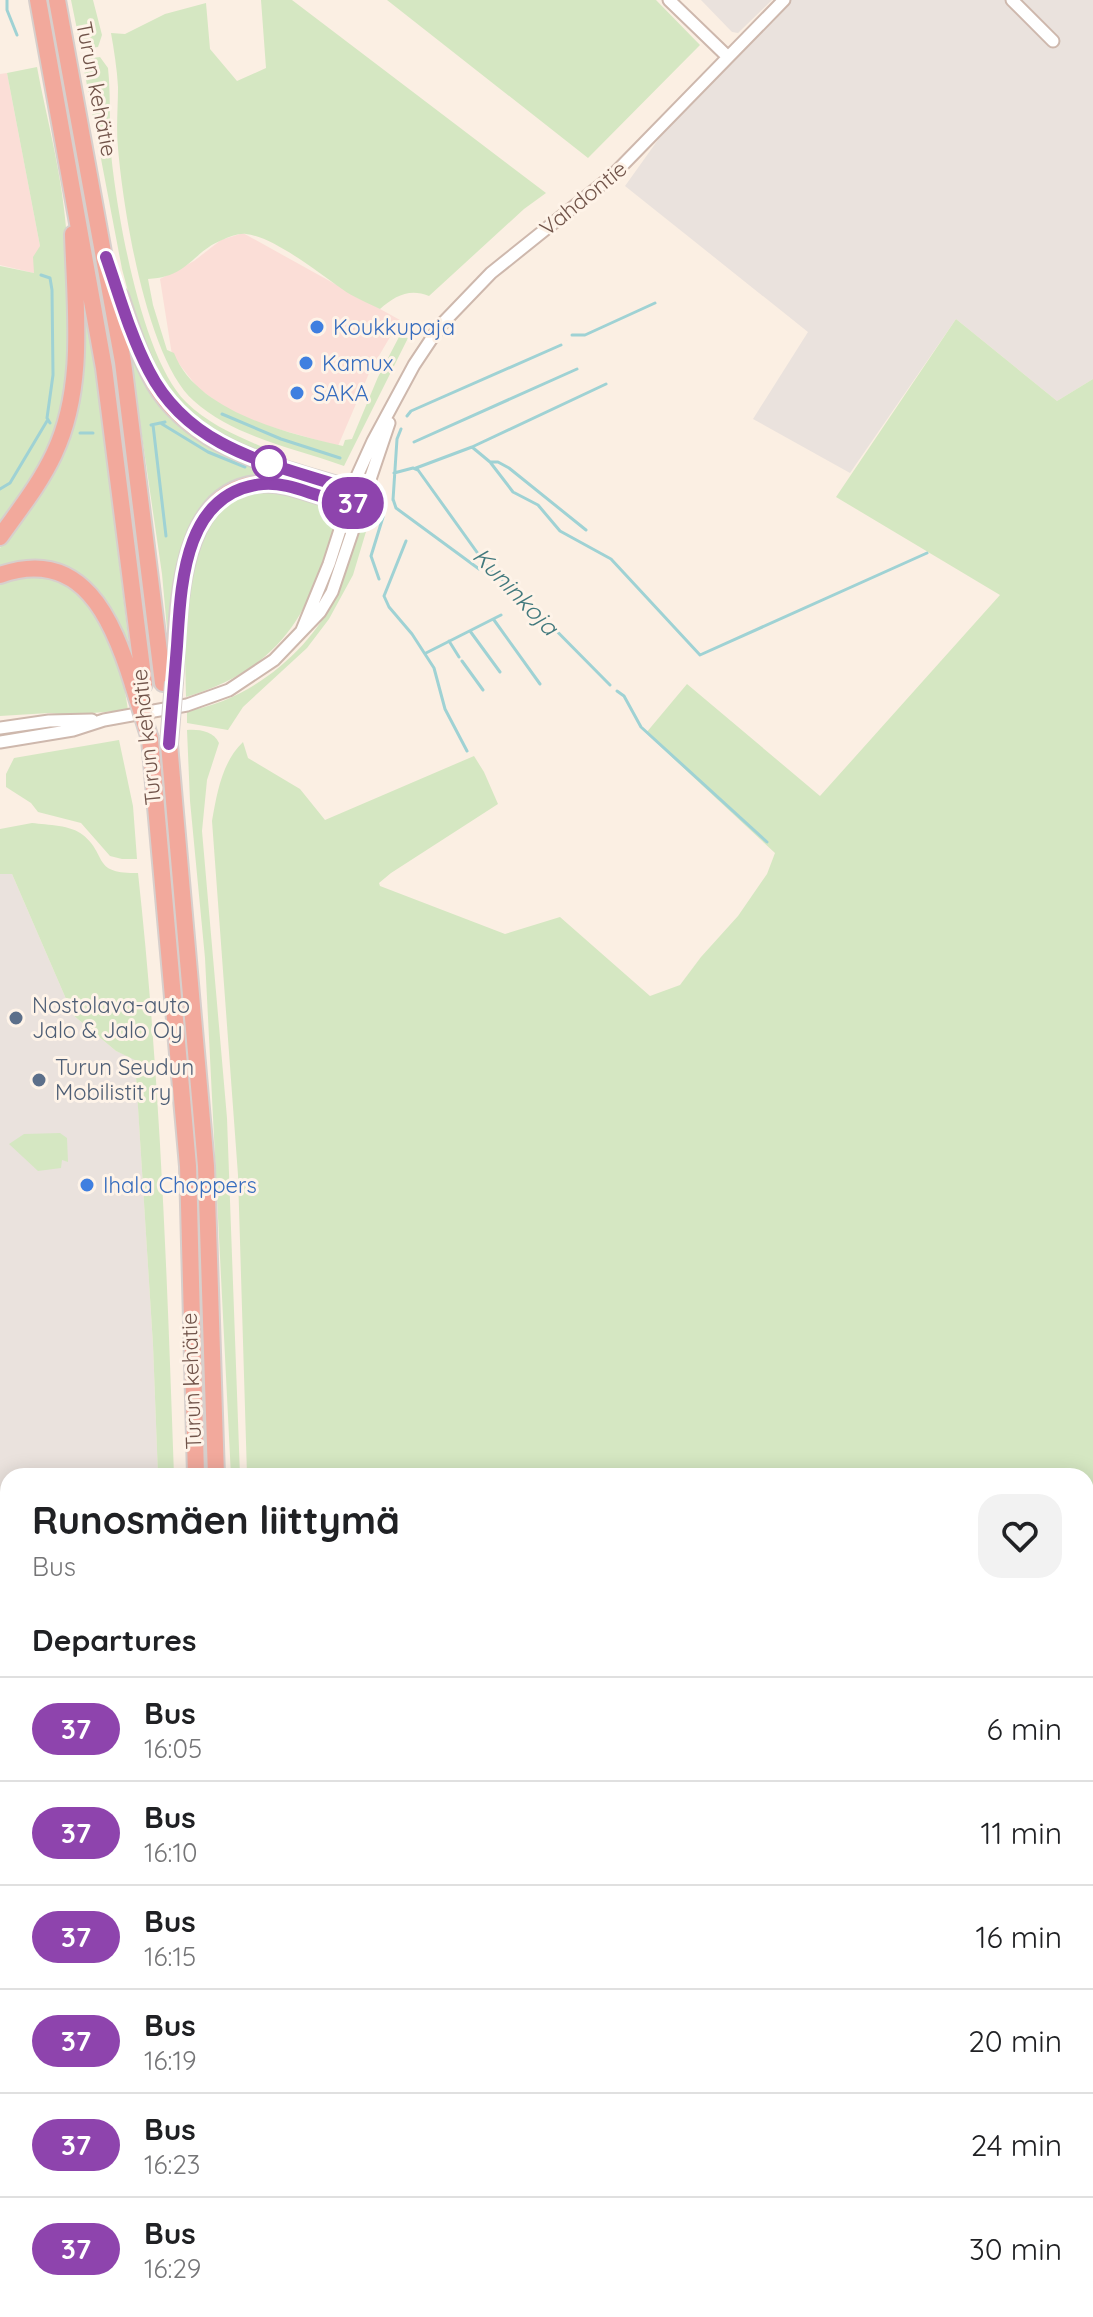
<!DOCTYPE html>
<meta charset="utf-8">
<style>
body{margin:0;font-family:Quicksand,sans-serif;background:#f2f2f2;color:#202124;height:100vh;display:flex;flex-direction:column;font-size:30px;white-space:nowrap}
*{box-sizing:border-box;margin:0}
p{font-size:26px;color:#757577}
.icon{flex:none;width:44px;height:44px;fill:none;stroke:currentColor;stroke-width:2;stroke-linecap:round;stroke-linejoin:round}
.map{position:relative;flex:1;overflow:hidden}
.drawer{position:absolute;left:0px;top:1468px;width:1094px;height:850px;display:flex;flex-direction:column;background:#fff;border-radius:24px 24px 0 0;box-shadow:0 4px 20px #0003}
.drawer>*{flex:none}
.badge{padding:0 16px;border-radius:26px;font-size:28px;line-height:52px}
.map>.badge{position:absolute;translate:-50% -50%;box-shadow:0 0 0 4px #fff}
h2{padding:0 32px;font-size:30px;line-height:72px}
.round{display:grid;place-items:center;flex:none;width:84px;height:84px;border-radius:24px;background:#f2f2f2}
.summary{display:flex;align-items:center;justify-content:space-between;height:136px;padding:0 32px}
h1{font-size:38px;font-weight:800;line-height:60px}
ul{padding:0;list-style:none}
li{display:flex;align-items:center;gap:24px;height:104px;padding:0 32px;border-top:2px solid #e0e0e0}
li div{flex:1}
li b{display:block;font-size:30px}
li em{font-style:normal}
li .badge{min-width:88px;font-weight:700;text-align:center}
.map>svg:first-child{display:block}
.commercial{fill:#fbded7}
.industrial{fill:#eae2dd}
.green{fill:#d5e7c2}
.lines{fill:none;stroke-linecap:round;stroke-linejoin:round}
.stream{stroke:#9fd2d4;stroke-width:3}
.minor-casing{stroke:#ceb8ad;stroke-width:15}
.highway-casing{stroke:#d7cfcc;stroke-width:20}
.minor{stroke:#fff;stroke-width:11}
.highway{stroke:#f2a99c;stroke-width:16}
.highway-bridge-casing{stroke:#d7cfcc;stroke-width:20;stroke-linecap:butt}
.highway-bridge{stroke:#f2a99c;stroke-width:16}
.line-casing{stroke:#fff;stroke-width:18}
.line{stroke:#8e44ad;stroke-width:12}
.shop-dot{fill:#3f7fe0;stroke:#fef3e8;stroke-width:3}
.stop-dot{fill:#fff;stroke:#8e44ad;stroke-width:4}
.service-dot{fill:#5c6f8a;stroke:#fef3e8;stroke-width:3}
.labels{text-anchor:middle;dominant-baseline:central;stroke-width:6;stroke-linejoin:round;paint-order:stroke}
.street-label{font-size:22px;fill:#71544a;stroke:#fef3e8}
.shop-label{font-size:22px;fill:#366cbe;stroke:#fef3e8;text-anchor:start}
.service-label{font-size:22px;fill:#4e5e75;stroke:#fef3e8;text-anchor:start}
.water-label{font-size:24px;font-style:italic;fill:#42797d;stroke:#fef3e8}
</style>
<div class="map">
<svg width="1093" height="2317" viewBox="0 0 1093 2317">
<rect width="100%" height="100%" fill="#fbefe3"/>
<path class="commercial" d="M7,73l33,173 -6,27 -34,-8v-191z
M243,233l157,87 -30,51 -32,75 -81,-23 -26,-11 -33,-24 -26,-33 -12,-76 34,-18 27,-21z
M0,2175l8,1v134h119v7h-127z"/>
<path class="industrial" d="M701,0h71l-34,33 -6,-1z
M791,0h302v379l-36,22 -101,-82 -106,154 -97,-54 55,-87 -183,-146 35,-49z
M0,874h12l61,141 43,36 19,8 18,286 5,131h-150v205h-8z
M0,1690h8v368h-8z"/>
<path class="green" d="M71,0h22l9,35 -4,12 -17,2z
M261,0h31l254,193 -22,16 -95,87c-20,-8 -34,0 -49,13 -12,-6 -27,-12 -38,-20 -23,-16 -68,-52 -96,-55 -7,-1 -17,3 -24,6 -30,12 -33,37 -74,39l5,26 14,45 7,3c22,58 114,81 169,93l2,-6 7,-1 26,-62 21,-40 9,1 -64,128c-50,-18 -110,-29 -150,-65 -47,-41 -71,-192 -76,-253 -2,-20 0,-41 0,-61 -1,-18 -4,-37 -7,-54l14,1 40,-20 41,-11 4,46 27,32 29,-13z
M387,0h269l44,45 -112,113z
M100,57l8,11c3,28 1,57 3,85 6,62 31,206 75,249 23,23 55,36 84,48v2l-33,-7 -46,-29 -24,-28 -15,-23 -15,-40 -15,-56 -40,-210z
M61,63l53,304 44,316h-6c-23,-208 -54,-414 -93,-619z
M37,67c7,38 17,76 23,114 12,71 18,201 -11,267 -12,27 -32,52 -49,77v-259l34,7 -1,-16 7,-11 -33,-173z
M82,278l13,86 35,288c-18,-43 -44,-96 -100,-90 -10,1 -20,6 -30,9v-23l57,-87z
M956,319l101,82 36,-22v1938h-850v-7h843v-834l-839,-1 -9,-300 -26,-354c5,-28 10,-59 31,-79l5,16 52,31 25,31 149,-64 10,16 14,32 -107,69 -12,10 1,3 125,48 55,-17 90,79 30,-11 21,-28 37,-41 29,-42 8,-21 -129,-120 41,-49 133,112 180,-201 -164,-98z
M128,340l39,70 153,75 -43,-8 -64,22 -45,141 -6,-66z
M273,489c13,4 50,11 57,22 8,13 -2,35 -6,48 -23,74 -63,116 -138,138l-2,-80 6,-51 24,-51 24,-19z
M371,515l-18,60 -24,44 -22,29 -64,59 -15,23 -41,-7v-12c62,-10 123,-59 149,-116 11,-25 18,-51 27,-76z
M35,573l44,15 28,41 16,49 5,32 -59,5 -20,-2 -49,3v-134z
M187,730c11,-1 27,1 32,13l-12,37 -5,51 25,287 13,358h-9l-26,-518 -15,-157z
M119,740l14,66 4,53h-15l-12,-3 -29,-33 -43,-11 -7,-9 -25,-16v-13l8,-16z
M32,823c16,2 39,2 51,12 25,20 8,39 55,38 22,200 29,401 36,603h-16l-5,-131 -18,-285 -19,-9 -43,-36 -61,-141h-12v-45z
M60,1133l7,5 1,24 -6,-2 -1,8 -23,3 -29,-27 15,-10z
M0,2087h8v89l-8,-1z
M127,2310h50v7h-50z"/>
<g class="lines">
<path class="stream" d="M7,0v10l10,25
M41,275l9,3 2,12 1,85 -6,43 3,5
M572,335h13l70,-32
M222,414l59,25 59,19
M407,416l4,-5 150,-66
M162,424l46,28 37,15
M151,425l14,-3
M153,425l13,111
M80,433h13
M414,442l163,-73
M472,447l18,15 23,30 25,13 22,26 51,28 89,96 227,-102
M490,462h8l11,6 77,62
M416,468l56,-21 134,-63
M394,473l19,-5 5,2 71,99 32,26 89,90
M0,489l10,-6 37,-62
M393,499l3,9 83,61
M393,500l4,-61 4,-10
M406,541l-22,55 5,11 23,27 22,34 11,41 22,42
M379,579l-8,-23 12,-39
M494,620l46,64
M470,631l30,41
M449,641l10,16
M426,653l75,-38
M462,661l21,29
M617,691l7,5 17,31 126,115
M0,2102l8,6
M156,2317l4,-5
M166,2317v-7"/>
<defs>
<path id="minor" d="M669,0l59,57
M1012,0l41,41
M302,630l27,-66 29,-90 15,-33 41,-76 26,-39 51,-53 121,-97 172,-176
M0,728l49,-7 43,-1
M0,742l73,-12 31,-10 83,-15 42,-15 45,-30 46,-48 12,-20 57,-169
M0,2072h8"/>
<path id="highway" d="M38,0l66,368 40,316
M57,0l66,362 40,321
M120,296c11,32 21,67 40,96 44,62 125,76 193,98l11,10
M0,537c19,-27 40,-53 54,-83 32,-67 21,-148 19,-220
M0,575c82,-29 113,44 133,110
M174,682c5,-66 0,-207 101,-198 31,3 58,23 89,16
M150,739l38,427 8,310
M169,744l37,422 10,310
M185,2317v-7
M205,2317v-7"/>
</defs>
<use href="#minor" class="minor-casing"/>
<use href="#highway" class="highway-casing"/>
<use href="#minor" class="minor"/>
<use href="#highway" class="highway"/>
<defs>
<path id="highway-bridge" d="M133,685l17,54
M169,744l5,-62"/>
</defs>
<use href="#highway-bridge" class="highway-bridge-casing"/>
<use href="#highway-bridge" class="highway-bridge"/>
</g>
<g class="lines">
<defs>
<path id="line" d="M106,257c13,37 24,78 43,114 41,80 125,93 204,119l11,10c-35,8 -66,-19 -101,-16 -80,8 -82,101 -86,162 -3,33 -5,65 -8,98"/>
</defs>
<use href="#line" class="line-casing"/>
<use href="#line" class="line"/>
</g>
<g class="shop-dot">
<circle cx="317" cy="327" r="8"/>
<circle cx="306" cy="363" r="8"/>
<circle cx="297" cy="393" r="8"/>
<circle cx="87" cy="1185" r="8"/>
</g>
<circle class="stop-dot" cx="269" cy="463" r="16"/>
<g class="service-dot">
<circle cx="16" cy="1018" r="8"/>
<circle cx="39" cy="1080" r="8"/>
</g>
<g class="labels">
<g class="street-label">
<text transform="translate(97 89) rotate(79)">Turun kehätie</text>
<text transform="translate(583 198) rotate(-39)">Vahdontie</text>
<text transform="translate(146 737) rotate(-96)">Turun kehätie</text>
<text transform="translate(191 1381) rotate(-92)">Turun kehätie</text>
</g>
<g class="shop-label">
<text x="333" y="327">Koukkupaja</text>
<text x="322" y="363">Kamux</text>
<text x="313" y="393">SAKA</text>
<text x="103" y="1185">Ihala Choppers</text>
</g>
<g class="service-label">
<text x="32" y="1005">Nostolava-auto<tspan x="32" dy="25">Jalo &amp; Jalo Oy</tspan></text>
<text x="55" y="1067">Turun Seudun<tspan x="55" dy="25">Mobilistit ry</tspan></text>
</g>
<g class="water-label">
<text transform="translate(516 591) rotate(46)">Kuninkoja</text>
</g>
</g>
</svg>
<b class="badge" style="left:353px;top:503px;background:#8e44ad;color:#fff">37</b>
<section class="drawer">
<div class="summary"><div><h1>Runosmäen liittymä</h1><p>Bus</p></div><a class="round"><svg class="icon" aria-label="heart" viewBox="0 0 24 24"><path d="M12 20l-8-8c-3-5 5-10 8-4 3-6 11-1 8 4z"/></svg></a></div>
<h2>Departures</h2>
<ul>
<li><span class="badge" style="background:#8e44ad;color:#fff">37</span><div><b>Bus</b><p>16:05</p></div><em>6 min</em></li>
<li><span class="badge" style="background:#8e44ad;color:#fff">37</span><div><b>Bus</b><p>16:10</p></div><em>11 min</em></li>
<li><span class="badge" style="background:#8e44ad;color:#fff">37</span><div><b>Bus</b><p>16:15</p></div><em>16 min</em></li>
<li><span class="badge" style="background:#8e44ad;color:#fff">37</span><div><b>Bus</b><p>16:19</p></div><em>20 min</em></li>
<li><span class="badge" style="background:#8e44ad;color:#fff">37</span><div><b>Bus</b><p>16:23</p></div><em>24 min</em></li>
<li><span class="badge" style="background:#8e44ad;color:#fff">37</span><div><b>Bus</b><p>16:29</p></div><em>30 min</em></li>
</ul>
</section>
</div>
